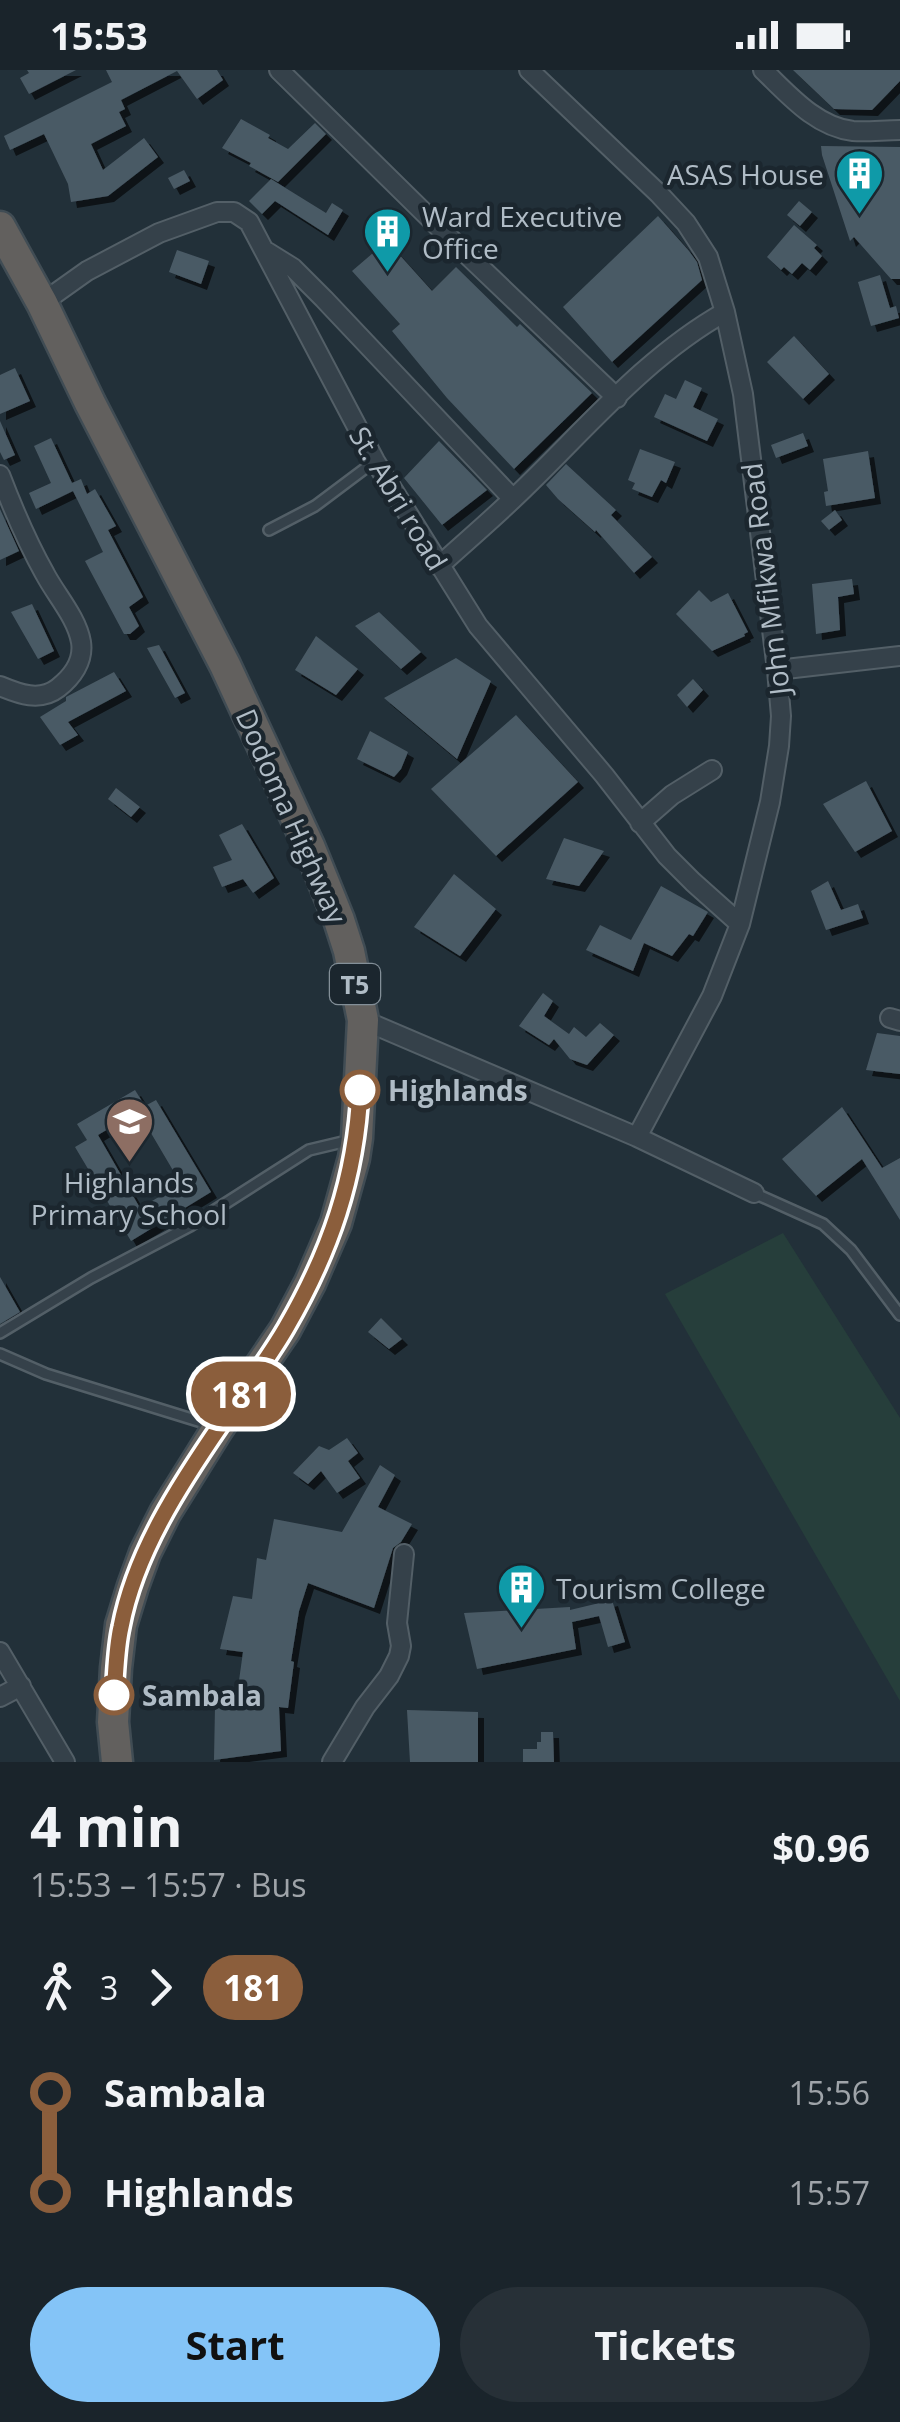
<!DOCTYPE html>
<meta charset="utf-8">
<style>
body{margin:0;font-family:"Open Sans",sans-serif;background:#273037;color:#f1f3f6;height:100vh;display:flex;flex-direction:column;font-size:38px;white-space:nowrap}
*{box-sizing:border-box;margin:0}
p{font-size:32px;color:#9fa4a9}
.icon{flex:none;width:55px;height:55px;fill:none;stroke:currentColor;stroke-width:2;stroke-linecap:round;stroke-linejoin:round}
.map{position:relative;height:1692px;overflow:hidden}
.drawer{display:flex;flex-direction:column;background:#1a242b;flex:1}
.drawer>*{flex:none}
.badge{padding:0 20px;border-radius:32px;font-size:35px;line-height:65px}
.map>.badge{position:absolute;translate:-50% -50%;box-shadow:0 0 0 5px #fff}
.legs{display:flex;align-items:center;gap:15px;height:110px;padding:0 30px;font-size:32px}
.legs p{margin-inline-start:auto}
.head{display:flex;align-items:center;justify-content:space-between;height:170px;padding:0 30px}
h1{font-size:55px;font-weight:700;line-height:75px}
.button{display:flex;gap:20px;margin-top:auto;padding:20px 30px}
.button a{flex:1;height:115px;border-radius:60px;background:#84c4f7;color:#111;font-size:40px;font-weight:700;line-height:115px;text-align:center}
.button a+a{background:#273037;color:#f1f3f6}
ul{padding:0 30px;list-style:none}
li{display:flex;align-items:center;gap:35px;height:100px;font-size:38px}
li i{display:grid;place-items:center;width:15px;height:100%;margin:0 12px;background:currentColor}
li i::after{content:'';width:25px;height:25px;margin:-12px;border:8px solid;border-radius:50%;background:#1a242b}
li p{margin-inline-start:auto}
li:first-child i{background:linear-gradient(#0000 50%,currentColor 0)}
li:last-child i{background:linear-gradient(currentColor 50%,#0000 0)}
.status{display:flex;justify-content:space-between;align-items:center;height:70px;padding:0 50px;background:#1a242b;direction:ltr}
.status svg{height:28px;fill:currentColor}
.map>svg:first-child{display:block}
.green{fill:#263e3b}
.building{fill:#4a5a65;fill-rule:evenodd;filter:url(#shadow)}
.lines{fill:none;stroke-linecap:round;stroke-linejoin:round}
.service-casing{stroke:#535f67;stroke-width:14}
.minor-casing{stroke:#535f67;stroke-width:22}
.trunk-casing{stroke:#404c54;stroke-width:35}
.service{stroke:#35414a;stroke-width:9}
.minor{stroke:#35414a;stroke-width:18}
.trunk{stroke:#62605e;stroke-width:30}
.line-1-casing{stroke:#fff;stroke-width:22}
.line-1{stroke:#8b5e3c;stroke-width:15}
.stop-1-dot{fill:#fff;stroke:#8b5e3c;stroke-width:5}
.labels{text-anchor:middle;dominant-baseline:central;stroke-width:9;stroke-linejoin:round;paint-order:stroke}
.shield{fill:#1b262e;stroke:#838f98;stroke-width:2.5}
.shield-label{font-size:25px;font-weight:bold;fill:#b0bcc6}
.poi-label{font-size:28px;fill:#b0bcc6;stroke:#1b262e;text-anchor:start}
.street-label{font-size:28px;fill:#b0bcc6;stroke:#1b262e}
.stop-label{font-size:28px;font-weight:bold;fill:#b0bcc6;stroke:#1b262e;text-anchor:start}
</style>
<div class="status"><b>15:53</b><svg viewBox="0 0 49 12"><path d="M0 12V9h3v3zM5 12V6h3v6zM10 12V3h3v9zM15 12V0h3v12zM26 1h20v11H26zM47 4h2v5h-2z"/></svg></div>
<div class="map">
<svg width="900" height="1692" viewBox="0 0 900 1692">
<defs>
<filter id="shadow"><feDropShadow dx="6" dy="6" stdDeviation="0" flood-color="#0009"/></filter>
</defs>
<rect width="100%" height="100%" fill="#223039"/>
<path class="green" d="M783,1163l117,185v283l-235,-407z"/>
<path class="building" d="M27,0h49l-47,24 -9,-16 9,-5z
M106,0h111l6,10 -26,19 -20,-28 -56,29 4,9 -6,3 7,14 -35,18 12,26 41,-32 14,19 -50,39 -37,6 -3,-18 -24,-50 -34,16 -6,-14 108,-54z
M793,0h107v11l-28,29 -38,-1z
M241,49l29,16 -2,3 20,11 27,-26 11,11 -48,48 -29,-16 2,-3 -29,-15z
M821,76l79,1v132h-9l-37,-42 -4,4 -28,-86z
M184,100l6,11 -16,8 -6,-11z
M271,109l55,34 6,-10 11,7 -15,25 -53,-34 -13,13 -13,-13z
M799,131l13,11 -12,14 -13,-11z
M658,146l31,35 8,11 5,18 -90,82 -49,-55z
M794,155l23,20 -3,3 8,8 -12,14 -8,-7 -10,11 -8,-7 -3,3 -14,-13z
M387,171l45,50 24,-24 61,60 3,-3 72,69 -78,76 -67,-71 -55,-67 8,-7 -48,-53z
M177,180l32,11 -8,23 -32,-12z
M880,205l10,33 6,-2 3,12 -28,8 -13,-44z
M794,266l35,38 -26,25 -36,-37z
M15,298l15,33 -30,13v-39z
M685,310l17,8 -9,19 25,12 -11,22 -53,-24 11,-23 11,5z
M0,351l15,34 -11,5 -4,-8z
M803,363l5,13 -32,12 -5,-13z
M51,368l21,45 9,-4 6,15 8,-5 21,37 -8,4 35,67 -14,10 10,19 -9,8h-6l-39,-73 18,-9 -30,-61 -37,18 -7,-16 22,-10 -17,-37z
M439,371l48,49 -45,35 -38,-47z
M640,379l35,13 -9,21 -5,-3 -9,17 -20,-8 3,-6 -7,-3z
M868,381l7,47 -49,8 -2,-14 4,-1 -5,-32z
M566,394l50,46 -5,5 41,42 -18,16 -38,-43 -1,2 -37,-33 -12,-14z
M0,439l19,42 -19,9z
M835,440l7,10 -13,10 -8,-9z
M852,509l2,15 -16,3 2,33 -24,4 -4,-50z
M699,520l12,12 17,-9 20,39 -4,2 1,2 -33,15 -36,-37z
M32,534l22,47 -16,8 -27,-47z
M379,542l42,40 -20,17 -46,-43z
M316,566l42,33 -22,26 -41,-25z
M159,575l26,48 -10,5 -28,-50z
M456,588l35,23 -34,78 -73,-61z
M114,602l12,19 -58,31 10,13 -18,10 -20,-28 26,-16v-4z
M693,609l10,11 -16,17 -10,-12z
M516,645l62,67 -82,74 -65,-67z
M370,661l38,21 -7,17 -7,8 -37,-18z
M866,711l26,50 -37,21 -32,-48z
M116,718l24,19 -9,10 -23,-18z
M242,754l32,54 -21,15 -10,-14 -21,8 -9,-20 19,-7 -13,-25z
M564,768l40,13 -25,35 -33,-7z
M454,804l42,35 -36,47 -46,-29z
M828,811l13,29 17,-6 5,14 -37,12 -15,-39z
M661,816l47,26 -15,24 -4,-2 -17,22 -28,-13 -11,28 -47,-21 14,-25 31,15z
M543,923l10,8 -9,15 25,18 5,-7 12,10 14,-14 14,12 -27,30 -17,-6 -16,-20 -5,6 -30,-19z
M877,963l23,3v38l-34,-4z
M135,1020l10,16 11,-6 55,92 -80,49 -56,-94 12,-7 -10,-16zM138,1041l43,73 -41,24 -42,-73z
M842,1037l40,61 18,-10v62l-38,-61 -46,37 -34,-37z
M0,1207l20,35 -20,12z
M381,1248l21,21 -13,10 -21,-17z
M347,1368l11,15 -10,8 12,17 -23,15 -16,-22 -13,13 -15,-11 26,-27 10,4z
M380,1395l15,10 -17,32 34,17 -11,18 -8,6 -19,60 -66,-25 -9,28 -8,50 3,1 -6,46 -9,-1 2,44 -67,9 1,-53 20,2 8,-57 -23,-3 13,-53 19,3 5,-41 9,2 8,-41 68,13z
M612,1530l13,42 -17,5 -9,-31 -27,6 4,27 -99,20 -13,-56 106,-6v3z
M407,1640l71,2v50h-68z
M541,1662h12l1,30h-31v-13h14v-7h4z"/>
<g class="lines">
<defs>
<path id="service" d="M269,460l46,-24 60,-45
M754,1123l69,31 28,26 49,65
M0,1263l91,-55 99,-52 119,-76 42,-10
M0,1284l46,20 165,51"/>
<path id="minor" d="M279,0l181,178 157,150
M529,0l130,124 27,29 22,34 17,55 18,82 34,276 4,46 -2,30 -9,56 -30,122 -28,72 -75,141
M763,0c25,24 53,57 90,61 15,1 31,-1 47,-1
M264,180l29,18 31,31 189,200
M42,233l45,-32 72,-38 58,-21h17l15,10 126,239 103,165 126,149 63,81 26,26 47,42
M0,405c13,34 27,67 45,99 11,21 32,44 36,68 3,19 -9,35 -23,46 -18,14 -39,6 -58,-2
M439,496c24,-22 50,-44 74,-67 68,-64 130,-141 212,-187
M777,600l123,-14
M640,753l32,-28 40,-25
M890,948l10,3
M363,950l274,117 117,56
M0,1582l65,110
M0,1627l21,-11
M332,1692l33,-55 24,-31 10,-20 2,-10 -4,-23 7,-69"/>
<path id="trunk" d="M0,157l42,76 48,100 135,262 84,181 30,74 10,31 14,69 -6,118 -3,20 -18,65 -26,60 -25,47 -67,98 -53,85 -20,40 -12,33 -12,39 -5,43 -3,54 4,40"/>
</defs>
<use href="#service" class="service-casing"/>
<use href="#minor" class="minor-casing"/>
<use href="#trunk" class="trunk-casing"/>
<use href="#service" class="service"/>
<use href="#minor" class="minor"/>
<use href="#trunk" class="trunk"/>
</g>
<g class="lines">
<defs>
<path id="line-1" d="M114,1625c2,-23 2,-46 7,-68 14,-74 59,-143 101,-204 21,-32 45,-62 64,-95 44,-76 70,-150 74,-238"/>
</defs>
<use href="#line-1" class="line-1-casing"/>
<use href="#line-1" class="line-1"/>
</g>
<defs>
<symbol id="building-pin" viewBox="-11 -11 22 30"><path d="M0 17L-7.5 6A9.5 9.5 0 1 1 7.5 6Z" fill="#0f9aa8" stroke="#1b262e"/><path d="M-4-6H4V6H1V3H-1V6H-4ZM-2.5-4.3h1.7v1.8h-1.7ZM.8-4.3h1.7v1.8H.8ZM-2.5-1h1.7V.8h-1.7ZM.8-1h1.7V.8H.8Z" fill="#fff"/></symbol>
<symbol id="school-pin" viewBox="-11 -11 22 30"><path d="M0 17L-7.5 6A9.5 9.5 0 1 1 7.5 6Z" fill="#8d6e63" stroke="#1b262e"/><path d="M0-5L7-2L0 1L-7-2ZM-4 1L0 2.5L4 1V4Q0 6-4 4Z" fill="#fff"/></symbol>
</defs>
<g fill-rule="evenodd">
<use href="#building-pin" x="832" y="76" width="55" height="75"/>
<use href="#building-pin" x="360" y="134" width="55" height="75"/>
<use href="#school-pin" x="102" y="1024" width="55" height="75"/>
<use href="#building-pin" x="494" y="1490" width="55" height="75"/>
</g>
<g class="stop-1-dot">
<circle cx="360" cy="1020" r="18"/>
<circle cx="114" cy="1625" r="18"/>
</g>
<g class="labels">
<rect class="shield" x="330" y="894" width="50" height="40" rx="8"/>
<g class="shield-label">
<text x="355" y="914">T5</text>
</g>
<g class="poi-label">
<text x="824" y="104" text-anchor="end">ASAS House</text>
<text x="422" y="146">Ward Executive<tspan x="422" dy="32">Office</tspan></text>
<text x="129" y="1112" text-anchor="middle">Highlands<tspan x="129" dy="32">Primary School</tspan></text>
<text x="556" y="1518">Tourism College</text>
</g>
<g class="street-label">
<text transform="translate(399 428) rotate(59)">St. Abri road</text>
<text transform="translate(765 509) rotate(-97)">John Mfikwa Road</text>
<text transform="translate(292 746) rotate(66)">Dodoma Highway</text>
</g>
<g class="stop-label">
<text x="388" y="1020">Highlands</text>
<text x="142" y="1625">Sambala</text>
</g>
</g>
</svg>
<b class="badge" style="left:241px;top:1324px;background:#8b5e3c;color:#fff">181</b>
</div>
<section class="drawer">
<div class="head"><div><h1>4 min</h1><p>15:53 – 15:57 · Bus</p></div><b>$0.96</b></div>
<div class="legs"><svg class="icon" aria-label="walk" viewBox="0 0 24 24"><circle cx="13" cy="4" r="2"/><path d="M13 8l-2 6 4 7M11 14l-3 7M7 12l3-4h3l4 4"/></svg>3<svg class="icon" aria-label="forward" viewBox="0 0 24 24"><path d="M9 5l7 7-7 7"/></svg><b class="badge" style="background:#8b5e3c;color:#fff">181</b></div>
<ul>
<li><i style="color:#8b5e3c"></i><b>Sambala</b><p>15:56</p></li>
<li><i style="color:#8b5e3c"></i><b>Highlands</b><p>15:57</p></li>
</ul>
<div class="button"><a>Start</a><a>Tickets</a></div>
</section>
